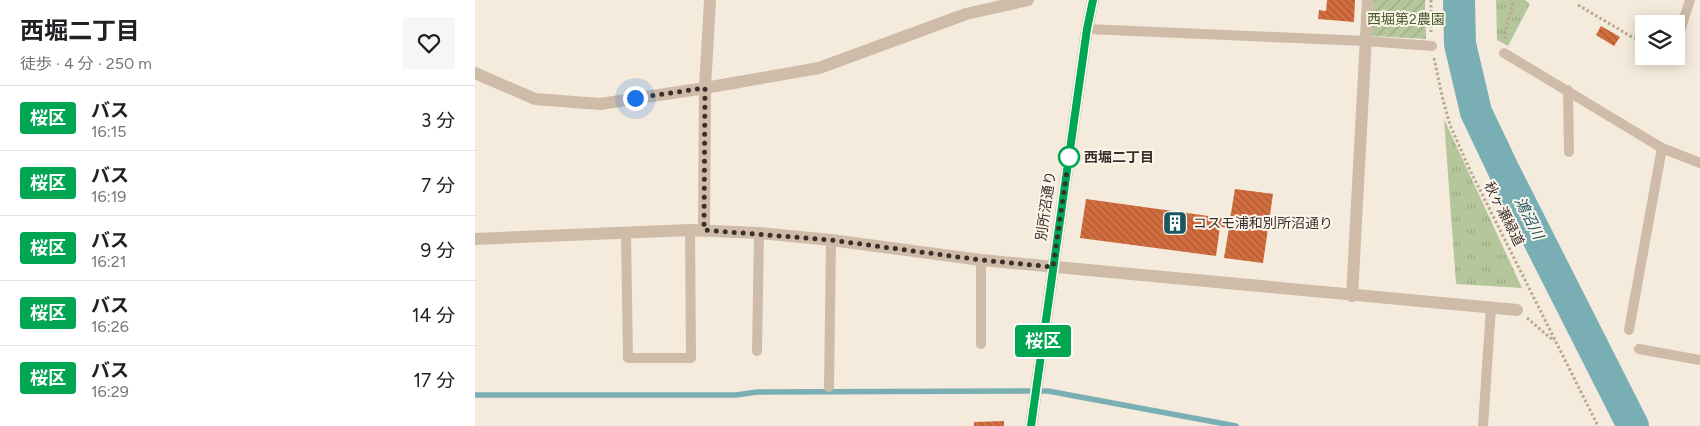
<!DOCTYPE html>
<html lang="ja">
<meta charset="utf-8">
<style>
body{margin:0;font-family:Figtree,"Noto Sans JP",sans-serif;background:#f6f6f6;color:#202124;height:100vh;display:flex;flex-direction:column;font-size:19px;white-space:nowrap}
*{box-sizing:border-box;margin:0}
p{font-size:16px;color:#757577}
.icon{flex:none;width:28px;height:28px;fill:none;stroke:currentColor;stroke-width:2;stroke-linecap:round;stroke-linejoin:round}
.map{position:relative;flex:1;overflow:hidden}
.sheet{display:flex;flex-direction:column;background:#fff;width:475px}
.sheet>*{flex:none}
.badge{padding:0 10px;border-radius:4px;font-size:18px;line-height:32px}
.tools{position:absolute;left:1160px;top:15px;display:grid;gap:10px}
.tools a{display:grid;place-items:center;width:50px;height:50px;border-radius:0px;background:#fff;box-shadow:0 2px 12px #0003;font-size:25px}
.you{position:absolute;width:25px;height:25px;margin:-12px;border:4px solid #fff;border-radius:50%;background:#1a73e8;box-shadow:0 0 0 8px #1a73e833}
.map>.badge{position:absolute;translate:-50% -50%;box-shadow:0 0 0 2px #fff}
.round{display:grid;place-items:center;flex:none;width:52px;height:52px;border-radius:0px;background:#f6f6f6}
.summary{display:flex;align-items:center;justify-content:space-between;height:85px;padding:0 20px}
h1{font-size:24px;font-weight:700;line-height:38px}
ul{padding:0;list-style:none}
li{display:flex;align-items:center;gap:15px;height:65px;padding:0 20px;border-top:1px solid #e0e0e0}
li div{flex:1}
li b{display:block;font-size:19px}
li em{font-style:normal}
li .badge{min-width:55px;font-weight:700;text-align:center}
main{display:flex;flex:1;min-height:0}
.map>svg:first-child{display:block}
.park{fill:url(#park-tufts)}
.garden{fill:url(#garden-furrows)}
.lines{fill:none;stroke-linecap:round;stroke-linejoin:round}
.stream{stroke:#79aeb5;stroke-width:5.5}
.river{stroke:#79aeb5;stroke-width:32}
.building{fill:url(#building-back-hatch)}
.path{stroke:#bba691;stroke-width:3;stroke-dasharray:2.5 2.5;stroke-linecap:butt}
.service{stroke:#cfbca8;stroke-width:10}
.minor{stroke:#cfbca8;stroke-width:12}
.tertiary{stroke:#cfbca8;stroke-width:12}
.line-casing{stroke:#fff;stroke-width:11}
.line{stroke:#00a651;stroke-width:8}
.walk{stroke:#3b3029;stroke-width:5;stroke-dasharray:0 9}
.stop-dot{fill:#fff;stroke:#00a651;stroke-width:2.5}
.labels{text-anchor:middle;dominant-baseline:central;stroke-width:4;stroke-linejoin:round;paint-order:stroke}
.park-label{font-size:14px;fill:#465c2a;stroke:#fcf5eb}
.stop-label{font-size:14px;font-weight:bold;fill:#3b3029;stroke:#fcf5eb;text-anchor:start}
.street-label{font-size:14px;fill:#3b3029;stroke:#fcf5eb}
.poi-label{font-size:14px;fill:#3b3029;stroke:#fcf5eb;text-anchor:start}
.water-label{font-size:15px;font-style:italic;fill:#195761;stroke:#fcf5eb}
</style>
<main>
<section class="sheet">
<div class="summary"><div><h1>西堀二丁目</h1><p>徒歩 · 4 分 · 250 m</p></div><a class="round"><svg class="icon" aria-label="heart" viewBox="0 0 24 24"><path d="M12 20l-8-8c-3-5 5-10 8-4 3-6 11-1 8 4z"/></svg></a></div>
<ul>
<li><span class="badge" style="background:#00a651;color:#fff">桜区</span><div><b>バス</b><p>16:15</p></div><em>3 分</em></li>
<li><span class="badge" style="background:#00a651;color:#fff">桜区</span><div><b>バス</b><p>16:19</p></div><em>7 分</em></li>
<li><span class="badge" style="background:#00a651;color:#fff">桜区</span><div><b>バス</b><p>16:21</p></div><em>9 分</em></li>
<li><span class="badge" style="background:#00a651;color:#fff">桜区</span><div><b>バス</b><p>16:26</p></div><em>14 分</em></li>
<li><span class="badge" style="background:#00a651;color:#fff">桜区</span><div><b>バス</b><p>16:29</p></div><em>17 分</em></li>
</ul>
</section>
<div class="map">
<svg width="1225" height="426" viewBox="0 0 1225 426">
<defs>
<pattern id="park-tufts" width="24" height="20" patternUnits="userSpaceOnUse" patternTransform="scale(1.25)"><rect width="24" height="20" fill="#b5c69b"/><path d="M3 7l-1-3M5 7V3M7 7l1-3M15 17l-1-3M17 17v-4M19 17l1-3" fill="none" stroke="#9daa86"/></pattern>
<pattern id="garden-furrows" width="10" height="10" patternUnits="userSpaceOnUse" patternTransform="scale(1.25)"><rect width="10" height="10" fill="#b5c69b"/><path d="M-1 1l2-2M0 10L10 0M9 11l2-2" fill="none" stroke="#9daa86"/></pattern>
<pattern id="building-back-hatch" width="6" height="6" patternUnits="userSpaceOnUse" patternTransform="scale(1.25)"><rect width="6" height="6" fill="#d26d3f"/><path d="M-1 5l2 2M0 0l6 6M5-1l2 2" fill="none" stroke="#ac5a35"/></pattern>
</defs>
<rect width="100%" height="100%" fill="#f5ebdd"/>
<path class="park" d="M1021,0h29l5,4 -22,42 -11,-6z
M969,119l78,169 -66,-4z"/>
<path class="garden" d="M896,0h54l1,39 -53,-3 -4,-5z"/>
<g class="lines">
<path class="stream" d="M0,395h261l21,-3 291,-1 188,35"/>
<path class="river" d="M984,0l1,44 16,68 29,61 128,253"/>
</g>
<path class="building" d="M852,0h28l-1,22 -36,-3 1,-9 7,1z
M1126,26l19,11 -6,9 -18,-11z
M760,189l38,5 -10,69 -39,-5 5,-30 -9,-1 -4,29 -136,-18 6,-39 144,20z
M529,421v5h-30v-4z"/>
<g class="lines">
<path class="path" d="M956,0v32
M1103,5l54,32 12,4
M1030,39v-7l8,-28 -2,-4
M959,58l8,38 8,29 19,43 129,258
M1052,318l27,23"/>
<path class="service" d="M612,29l279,12 66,5
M1201,43l14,-43
M1029,53l158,95 38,15
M1093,90l1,62
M151,234l2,124h63l-1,-128
M506,260v84
M1154,330l33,-182
M1164,349l61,11
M282,351l2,-118
M354,387l2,-147
M1008,426l8,-119"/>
<path class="minor" d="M0,73l60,26 65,5 105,-16 114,-20 147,-54 62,-14
M229,231l1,-143 5,-88
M0,239l215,-9 69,3 72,7 150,20 536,50
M877,296l16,-296"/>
<path class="tertiary" d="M556,426l56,-397 6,-29"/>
</g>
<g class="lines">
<defs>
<path id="line" d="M556,426l56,-397 6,-29"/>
</defs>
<use href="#line" class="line-casing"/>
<use href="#line" class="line"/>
<path class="walk" d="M160,98l70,-10 -1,142 127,10 150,20 72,7 16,-110"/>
</g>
<defs>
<symbol id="building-square" viewBox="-11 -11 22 22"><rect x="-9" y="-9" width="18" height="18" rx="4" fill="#195761" stroke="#fcf5eb"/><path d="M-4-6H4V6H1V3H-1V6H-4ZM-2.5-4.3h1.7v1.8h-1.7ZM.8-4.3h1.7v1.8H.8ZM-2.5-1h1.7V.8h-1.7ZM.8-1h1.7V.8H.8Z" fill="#fff"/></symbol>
</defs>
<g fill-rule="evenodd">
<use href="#building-square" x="686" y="209" width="28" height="28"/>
</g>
<circle class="stop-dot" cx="594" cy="157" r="10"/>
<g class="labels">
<g class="park-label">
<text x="931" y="19">西堀第2農園</text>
</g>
<g class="stop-label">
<text x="609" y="157">西堀二丁目</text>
</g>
<g class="street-label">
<text transform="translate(571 206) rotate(-82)">別所沼通り</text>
<text transform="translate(1029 214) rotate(63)">秋ヶ瀬緑道</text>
</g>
<g class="poi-label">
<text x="718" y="223">コスモ浦和別所沼通り</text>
</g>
<g class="water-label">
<text transform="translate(1054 218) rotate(63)">鴻沼川</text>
</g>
</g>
</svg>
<div class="tools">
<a><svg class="icon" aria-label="layers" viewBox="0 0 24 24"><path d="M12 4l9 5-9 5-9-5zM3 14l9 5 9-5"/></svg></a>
</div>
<div class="you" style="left:160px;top:98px"></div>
<b class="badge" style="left:568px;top:341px;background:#00a651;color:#fff">桜区</b>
</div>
</main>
